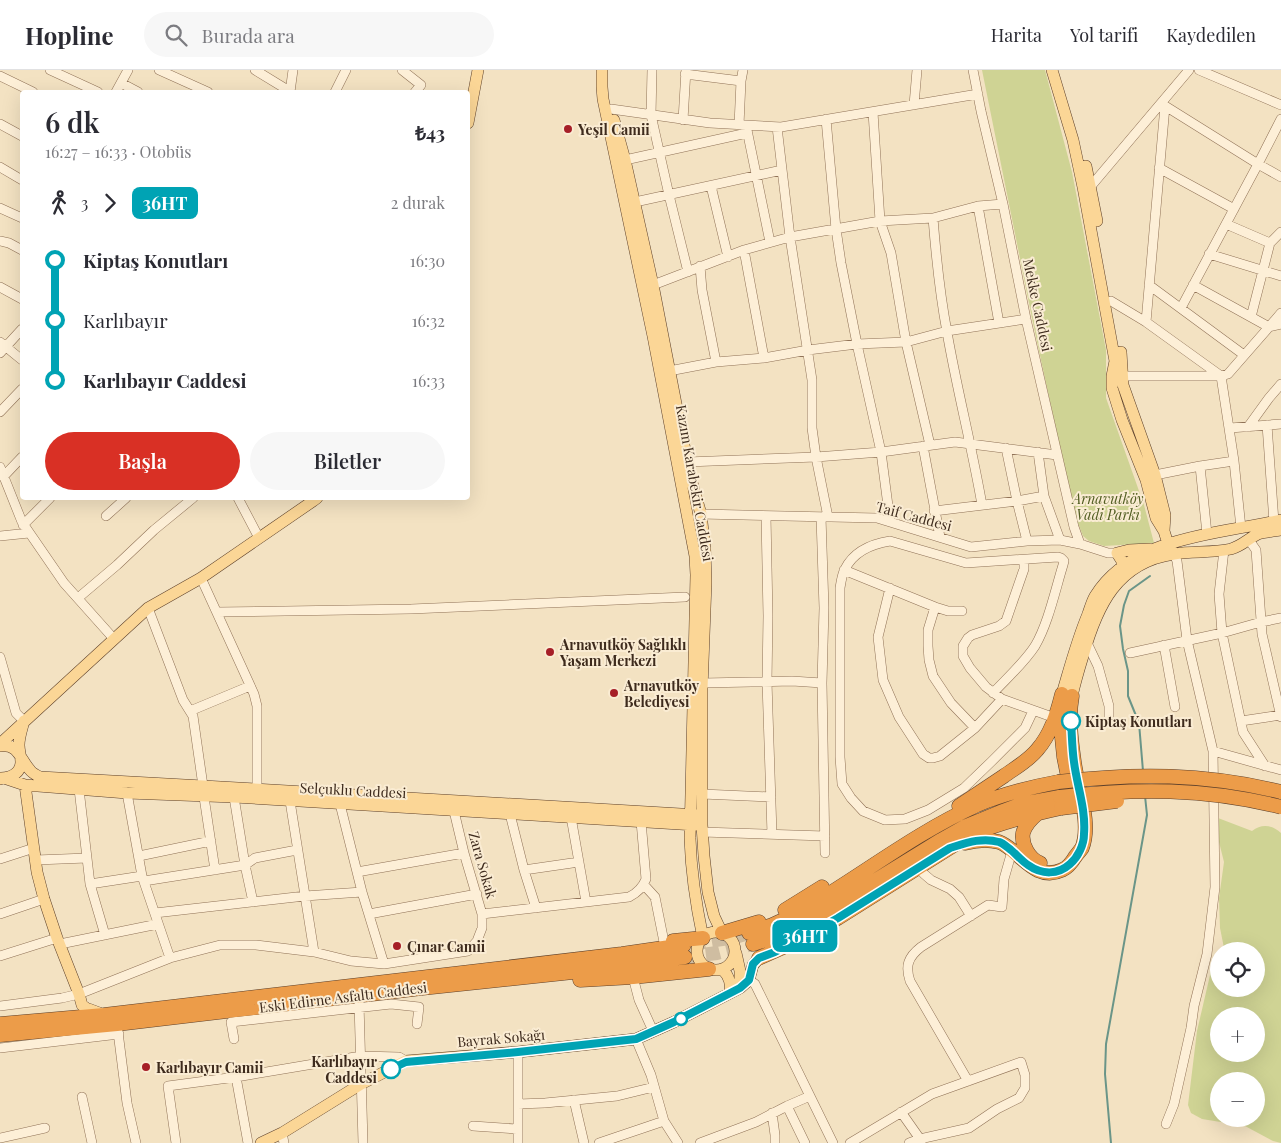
<!DOCTYPE html>
<html lang="tr">
<meta charset="utf-8">
<style>
body{margin:0;font-family:"Playfair Display",serif;background:#f7f7f7;color:#2b2b33;height:100vh;display:flex;flex-direction:column;font-size:19px;white-space:nowrap}
*{box-sizing:border-box;margin:0}
p{font-size:16px;color:#7c7c81}
.icon{flex:none;width:28px;height:28px;fill:none;stroke:currentColor;stroke-width:2;stroke-linecap:round;stroke-linejoin:round}
.map{position:relative;flex:1;overflow:hidden}
.side{position:absolute;left:20px;top:20px;width:450px;height:410px;display:flex;flex-direction:column;background:#fff;border-radius:5px;box-shadow:0 5px 20px #0002}
.side>*{flex:none}
.badge{padding:0 10px;border-radius:8px;font-size:18px;line-height:32px}
.controls{position:absolute;left:1210px;top:872px;display:grid;gap:10px}
.controls a{display:grid;place-items:center;width:55px;height:55px;border-radius:50%;background:#fff;box-shadow:0 5px 20px #0002;font-size:25px}
.map>.badge{position:absolute;translate:-50% -50%;box-shadow:0 0 0 2px #fff}
.legs{display:flex;align-items:center;gap:8px;height:55px;padding:0 25px;font-size:16px}
.legs p{margin-inline-start:auto}
.headline{display:flex;align-items:center;justify-content:space-between;height:85px;padding:0 25px}
h1{font-size:28px;font-weight:600;line-height:38px}
.button{display:flex;gap:10px;margin-top:auto;padding:10px 25px}
.button a{flex:1;height:58px;border-radius:30px;background:#d93025;color:#fff;font-size:20px;font-weight:600;line-height:58px;text-align:center}
.button a+a{background:#f7f7f7;color:#2b2b33}
ul{padding:0 25px;list-style:none}
li{display:flex;align-items:center;gap:18px;height:60px;font-size:19px}
li i{display:grid;place-items:center;width:8px;height:100%;margin:0 6px;background:currentColor}
li i::after{content:'';width:12px;height:12px;margin:-6px;border:4px solid;border-radius:50%;background:#fff}
li p{margin-inline-start:auto}
li:first-child i{background:linear-gradient(#0000 50%,currentColor 0)}
li:last-child i{background:linear-gradient(currentColor 50%,#0000 0)}
header{display:flex;align-items:center;gap:30px;box-sizing:border-box;height:70px;padding:0 25px;background:#fff;border-bottom:1px solid #e1e1e2}
header strong{font-size:24px}
nav{display:flex;gap:28px;margin-inline-start:auto;font-size:18px}
.search{width:350px;height:45px;background:#f7f7f7;display:flex;align-items:center;gap:12px;box-sizing:border-box;padding:0 18px;border-radius:28px;color:#7c7c81;font-size:19px}
.map>svg:first-child{display:block}
.green{fill:#cfd394;fill-rule:evenodd}
.lines{fill:none;stroke-linecap:round;stroke-linejoin:round}
.stream{stroke:#6a9588;stroke-width:2}
.highway-tunnel{stroke:#cfbda1;stroke-width:14;stroke-dasharray:14 7;stroke-linecap:butt}
.minor-casing{stroke:#907257;stroke-width:10}
.major-casing{stroke:#5d402b;stroke-width:12}
.highway-casing{stroke:#5d402b;stroke-width:15}
.minor{stroke:#fdefd7;stroke-width:9}
.major{stroke:#fbd696;stroke-width:11}
.highway{stroke:#ec9c49;stroke-width:14}
.highway-bridge-casing{stroke:#5d402b;stroke-width:15;stroke-linecap:butt}
.highway-bridge{stroke:#ec9c49;stroke-width:14}
.line-1-casing{stroke:#fff;stroke-width:11}
.line-1{stroke:#00a3b4;stroke-width:8}
.poi-dot{fill:#a61f27;stroke:#faecd3;stroke-width:2}
.stop-1-dot{fill:#fff;stroke:#00a3b4;stroke-width:2.5}
.labels{text-anchor:middle;dominant-baseline:central;stroke-width:4;stroke-linejoin:round;paint-order:stroke}
.poi-label{font-size:14px;font-weight:bold;fill:#3e2b1d;stroke:#faecd3;text-anchor:start}
.street-label{font-size:14px;fill:#3e2b1d;stroke:#faecd3}
.park-label{font-size:14px;font-style:italic;fill:#515d21;stroke:#faecd3}
.stop-label{font-size:14px;font-weight:bold;fill:#3e2b1d;stroke:#faecd3;text-anchor:start}
</style>
<header>
<strong>Hopline</strong>
<div class="search"><svg class="icon" aria-label="search" viewBox="0 0 24 24"><circle cx="10" cy="10" r="6"/><path d="M15 15l6 6"/></svg>Burada ara</div>
<nav><a>Harita</a><a>Yol tarifi</a><a>Kaydedilen</a></nav>
</header>
<div class="map">
<svg width="1281" height="1073" viewBox="0 0 1281 1073">
<rect width="100%" height="100%" fill="#f3e2c2"/>
<path class="green" d="M982,0h63l27,102 34,178v48l38,107 10,38 -50,3 -15,-5 -6,-5 -9,-23 -41,-190z
M1218,748l34,13c10,-8 20,-6 29,2v310l-8,-2 -28,-15 -43,-7 -11,-6 -3,-8 9,-74 17,-73 5,-4v35h37v-38h-35l3,-3 -4,-20 -1,-30 5,-36 -8,-32zM1219,946h37v38h-37zM1219,1011h37v38h-37z"/>
<g class="lines">
<path class="stream" d="M1143,701l-4,-48 -11,-27v-25l-5,-22 -3,-23 4,-21 5,-14 21,-15
M1111,1073l-6,-69 1,-30 41,-229 -2,-19"/>
<path class="highway-tunnel" d="M691,874l44,-7 14,-4
M685,887l32,-4 36,-9"/>
<defs>
<path id="minor" d="M50,0l48,22
M159,0l49,22
M255,0l36,22
M402,0l19,15 -6,7
M652,0l-1,45 18,80 19,77
M973,0l8,41 22,93 23,115 48,208 6,17
M1199,0l82,35
M685,4l56,7
M0,6l33,16
M121,13l17,9
M116,22l12,-22
M290,22l3,-22
M335,22l11,-22
M1162,34l96,60 23,13
M914,35l3,-35
M611,39l99,14 71,4 197,-33
M873,42l7,109 11,32 15,89 24,103
M826,49l10,110 5,34 16,81 24,108 9,69
M683,50l3,-50
M0,54l22,12
M739,55l2,-44 2,-11
M777,57l13,110 22,143v48l4,29 12,60
M747,60l23,112
M625,90l122,-27
M0,97l22,13
M1159,98l75,41
M711,116l17,71
M1091,116l98,-116
M635,132l147,-32
M978,136l21,117
M0,138l22,10
M933,148c3,38 7,77 14,114 10,58 25,115 35,173
M1226,154l44,19
M0,171l9,2 13,7
M744,180l20,108
M1209,184l72,22
M700,196l2,24 14,72
M653,215l91,-35 46,-13 90,-16 53,-3 45,-12 25,-2
M1149,215l95,70
M1193,215l76,42 12,-14
M0,217l22,12
M1111,231l35,21 75,54 13,85 7,67
M1181,238l77,-144 23,-45
M1251,247l19,-74 11,-11
M1146,252l19,-216
M0,272l22,18
M0,283l22,-24
M669,301l47,-9 48,-4 44,-8 49,-6 49,-2 41,-11 79,-12
M1122,306h99l7,-2 41,-47 12,-3
M0,342l22,-23
M1267,355l7,97
M1248,357l21,-29 12,-14
M1230,358l51,-4
M923,376l17,91
M1006,378l11,53 10,40
M1038,382l6,44 16,44
M687,392l129,-5 65,-5 74,-10 102,13
M1200,396l7,68
M0,397l22,55 42,61 50,56
M1155,405l45,-9 34,-5
M3,407l19,-20
M238,428l21,40
M934,441l83,-10 27,-5
M701,444l176,4 94,29 56,-6 33,-1 20,4 28,9h9
M106,446l20,-18
M766,446l2,100 -1,66 5,152
M821,447l3,91 -2,75 3,170
M23,455l27,-27
M0,466l29,-3
M1249,470l7,10 6,84 19,83
M1224,480l-5,44 3,39 21,99 22,34
M1024,490v9l-18,52 -7,5 -27,9 -4,3 -5,8v10l7,12 16,19 16,12 53,19
M844,500l91,37 13,4h14
M201,508l53,116 3,12v83
M890,518l-12,49 5,43 16,37 24,37 6,4h4l7,-2 35,-28 27,-29
M78,528l39,-33 37,-35 39,-32
M935,537l-7,23v16l1,14 4,16 18,27 24,25
M148,538l35,92 10,16 10,70
M217,542l194,-3 274,-12
M1087,573l11,23 11,40v16
M1164,575l11,62
M1130,583l92,-20 39,-11 20,-4
M0,587l16,56 8,8
M703,613l89,-2 30,2
M993,623c14,-15 31,-30 42,-47 13,-22 20,-55 28,-81l1,-4 -3,-3 -3,-1 -92,6 -76,-22c-19,3 -36,10 -45,28 -3,5 -4,13 -5,19v169l2,27 9,14 12,13 22,9 20,-1 23,-9 36,-22 27,-26 34,-34 8,-17
M190,641l60,-25
M1241,651l40,-6
M1213,681l68,19
M79,719l11,95 15,51
M127,723l15,83 28,82
M702,724l69,3
M204,727l11,73
M234,727l11,68 8,37
M290,731l24,151
M340,734l22,88 22,72
M510,744l14,56 12,38
M571,747l15,85
M702,762l123,4
M139,786l72,-15
M0,789l34,-11
M36,790l51,-2
M919,798l5,6 7,6 19,9 9,8 12,19
M524,800l55,-8
M357,802l107,-19
M144,811l101,-16 10,-7 42,-8
M90,814l52,-8
M644,815l11,12 9,45
M155,843l150,-17 57,-4
M0,844l44,-15
M369,844l108,-20
M482,844l147,-17c8,-4 14,-10 17,-18l-5,-58
M60,874l98,-20
M0,886l57,-18
M633,907l6,23 14,31
M749,910l6,4 78,159
M359,933l4,140
M0,936l62,-8 17,-4 91,-36 50,-13h36l58,7 37,9 33,3 84,-13 9,-10 5,-13v-14l-18,-61 -10,-42
M117,954l10,79 9,40
M234,969l-3,-17 160,-18 28,3 -2,17
M636,969l15,36 13,46 14,22
M0,978l119,-14
M236,1007l12,66
M968,1011l-58,-100c-5,-15 -2,-24 11,-34l67,-42 14,2 2,-28 8,-28
M82,1027l10,46
M574,1030l10,43
M518,1034l27,-1 72,-7 37,-9
M787,1036l18,37
M901,1042l19,27 1,4
M772,1043l3,22v8
M1166,1054l8,-20 17,-76 3,-22 13,-52 8,-67 -2,-136 -26,-111 -10,-79 -3,-7
M473,1056l44,3
M282,1063l2,10
M0,1068l45,-10
M176,1073l-8,-57 68,-9 125,-21 38,1 7,4
M518,1073v-91
M599,1073l65,-22
M700,1073l56,-21 31,-16 23,-10
M850,1073l82,-49 89,-32 4,13v13l-6,10 -22,11 -28,19 -49,11 -11,4"/>
<path id="major" d="M602,0v17l1,12 50,237 42,220 1,19 -6,263c1,33 6,67 13,100
M1052,0l21,70 10,47 32,174 -3,15v12l10,32 24,60 10,38 8,13 4,13 6,10
M614,50l11,40 28,125 37,191 11,38 4,35 1,33 -4,107v136l2,31 4,36 6,24 8,17
M468,53l10,-53
M1086,96l11,55
M1121,282l2,33 32,90 10,40 -1,16
M1122,496v-5l-5,-8 12,-3 20,-1
M1062,624c8,-27 15,-54 26,-80 2,-6 4,-13 7,-18 29,-46 84,-57 133,-66 18,-3 35,-6 53,-10
M1072,626c3,-13 7,-27 11,-40 14,-50 34,-94 91,-102 19,-3 39,-1 57,-5 11,-3 18,-11 27,-15 7,-2 16,-3 23,-4
M0,674l148,-136 53,-30 112,-77 4,-3
M0,676c18,-3 20,13 30,24 2,3 6,5 10,7l163,9 495,29
M1,708c10,0 20,-5 20,-16 0,-6 -2,-11 -2,-17 0,-8 3,-16 5,-24
M0,709l4,-1 21,7 102,8 107,4 462,28
M25,715l12,87 7,27 13,39 22,56 3,11 4,3 16,6
M697 881a19 19 0 1 1 38 0a19 19 0 1 1-38 0Z
M736,883l4,18v17
M723,900c7,7 8,14 7,23
M261,1073l21,-10 79,-49 45,-23 112,-9 118,-13 38,-17 66,-34 9,-8 4,-15 6,-7"/>
<path id="highway" d="M1059,638l5,49 4,20
M959,736c15,-10 30,-20 45,-30 11,-8 24,-15 33,-26 14,-16 20,-36 25,-56
M1038,743c-6,5 -13,12 -15,20 -2,11 6,26 17,30
M965,773c11,-3 23,-4 34,-1 20,7 35,41 63,28 5,-2 10,-8 13,-13 2,-3 5,-6 7,-9 10,-25 -5,-61 -8,-87 -3,-21 -6,-44 -2,-65
M785,840l37,-23
M722,863l37,-11
M749,863l23,-8 24,-11c61,-35 117,-80 181,-109 26,-11 54,-18 81,-23
M673,871l30,-3
M753,874l28,-9 32,-16 128,-79 23,-13 39,-16 19,-7 38,-7
M759,888l36,-16 43,-24 132,-83c29,-12 59,-20 91,-27
M580,910l53,-3 76,-8
M0,954l104,-9 518,-61 62,-9
M0,965l117,-11 305,-36 179,-19 84,-12"/>
</defs>
<use href="#minor" class="minor-casing"/>
<use href="#major" class="major-casing"/>
<use href="#highway" class="highway-casing"/>
<use href="#minor" class="minor"/>
<use href="#major" class="major"/>
<use href="#highway" class="highway"/>
<defs>
<path id="highway-bridge" d="M1058,712c78,-9 146,-9 223,10
M1060,727c76,-9 146,-9 221,10
M1061,738l56,-7"/>
</defs>
<use href="#highway-bridge" class="highway-bridge-casing"/>
<use href="#highway-bridge" class="highway-bridge"/>
</g>
<g class="lines">
<defs>
<path id="line-1" d="M391,999l15,-7 112,-10 118,-13 38,-17 66,-34 9,-8 4,-16 6,-6 16,-6 20,-10 43,-24 112,-70c16,-5 32,-11 49,-6 4,1 8,5 12,8 6,5 11,11 17,15 14,10 30,10 42,-1 8,-7 14,-19 14,-30 2,-25 -7,-48 -10,-72 -2,-13 -2,-27 -3,-41"/>
</defs>
<use href="#line-1" class="line-1-casing"/>
<use href="#line-1" class="line-1"/>
</g>
<g class="poi-dot">
<circle cx="568" cy="59" r="5"/>
<circle cx="550" cy="582" r="5"/>
<circle cx="614" cy="623" r="5"/>
<circle cx="397" cy="876" r="5"/>
<circle cx="146" cy="997" r="5"/>
</g>
<g class="stop-1-dot">
<circle cx="1071" cy="651" r="9"/>
<circle cx="681" cy="949" r="6"/>
<circle cx="391" cy="999" r="9"/>
</g>
<g class="labels">
<g class="poi-label">
<text x="578" y="59">Yeşil Camii</text>
<text x="560" y="574">Arnavutköy Sağlıklı<tspan x="560" dy="16">Yaşam Merkezi</tspan></text>
<text x="624" y="615">Arnavutköy<tspan x="624" dy="16">Belediyesi</tspan></text>
<text x="407" y="876">Çınar Camii</text>
<text x="156" y="997">Karlıbayır Camii</text>
</g>
<g class="street-label">
<text transform="translate(1038 235) rotate(78)">Mekke Caddesi</text>
<text transform="translate(695 413) rotate(80)">Kazım Karabekir Caddesi</text>
<text transform="translate(914 446) rotate(15)">Taif Caddesi</text>
<text transform="translate(353 720) rotate(3)">Selçuklu Caddesi</text>
<text transform="translate(483 795) rotate(74)">Zara Sokak</text>
<text transform="translate(343 927) rotate(-7)">Eski Edirne Asfaltı Caddesi</text>
<text transform="translate(501 968) rotate(-5)">Bayrak Sokağı</text>
</g>
<g class="park-label">
<text x="1108" y="428">Arnavutköy<tspan x="1108" dy="16">Vadi Parkı</tspan></text>
</g>
<g class="stop-label">
<text x="1085" y="651">Kiptaş Konutları</text>
<text x="377" y="991" text-anchor="end">Karlıbayır<tspan x="377" dy="16">Caddesi</tspan></text>
</g>
</g>
</svg>
<div class="controls">
<a><svg class="icon" aria-label="locate" viewBox="0 0 24 24"><circle cx="12" cy="12" r="6"/><path d="M12 2v4M12 18v4M2 12h4M18 12h4"/></svg></a>
<a>+</a>
<a>−</a>
</div>
<b class="badge" style="left:805px;top:866px;background:#00a3b4;color:#fff">36HT</b>
<section class="side">
<div class="headline"><div><h1>6 dk</h1><p>16:27 – 16:33 · Otobüs</p></div><b>₺43</b></div>
<div class="legs"><svg class="icon" aria-label="walk" viewBox="0 0 24 24"><circle cx="13" cy="4" r="2"/><path d="M13 8l-2 6 4 7M11 14l-3 7M7 12l3-4h3l4 4"/></svg>3<svg class="icon" aria-label="forward" viewBox="0 0 24 24"><path d="M9 5l7 7-7 7"/></svg><b class="badge" style="background:#00a3b4;color:#fff">36HT</b><p>2 durak</p></div>
<ul>
<li><i style="color:#00a3b4"></i><b>Kiptaş Konutları</b><p>16:30</p></li>
<li><i style="color:#00a3b4"></i><span>Karlıbayır</span><p>16:32</p></li>
<li><i style="color:#00a3b4"></i><b>Karlıbayır Caddesi</b><p>16:33</p></li>
</ul>
<div class="button"><a>Başla</a><a>Biletler</a></div>
</section>
</div>
